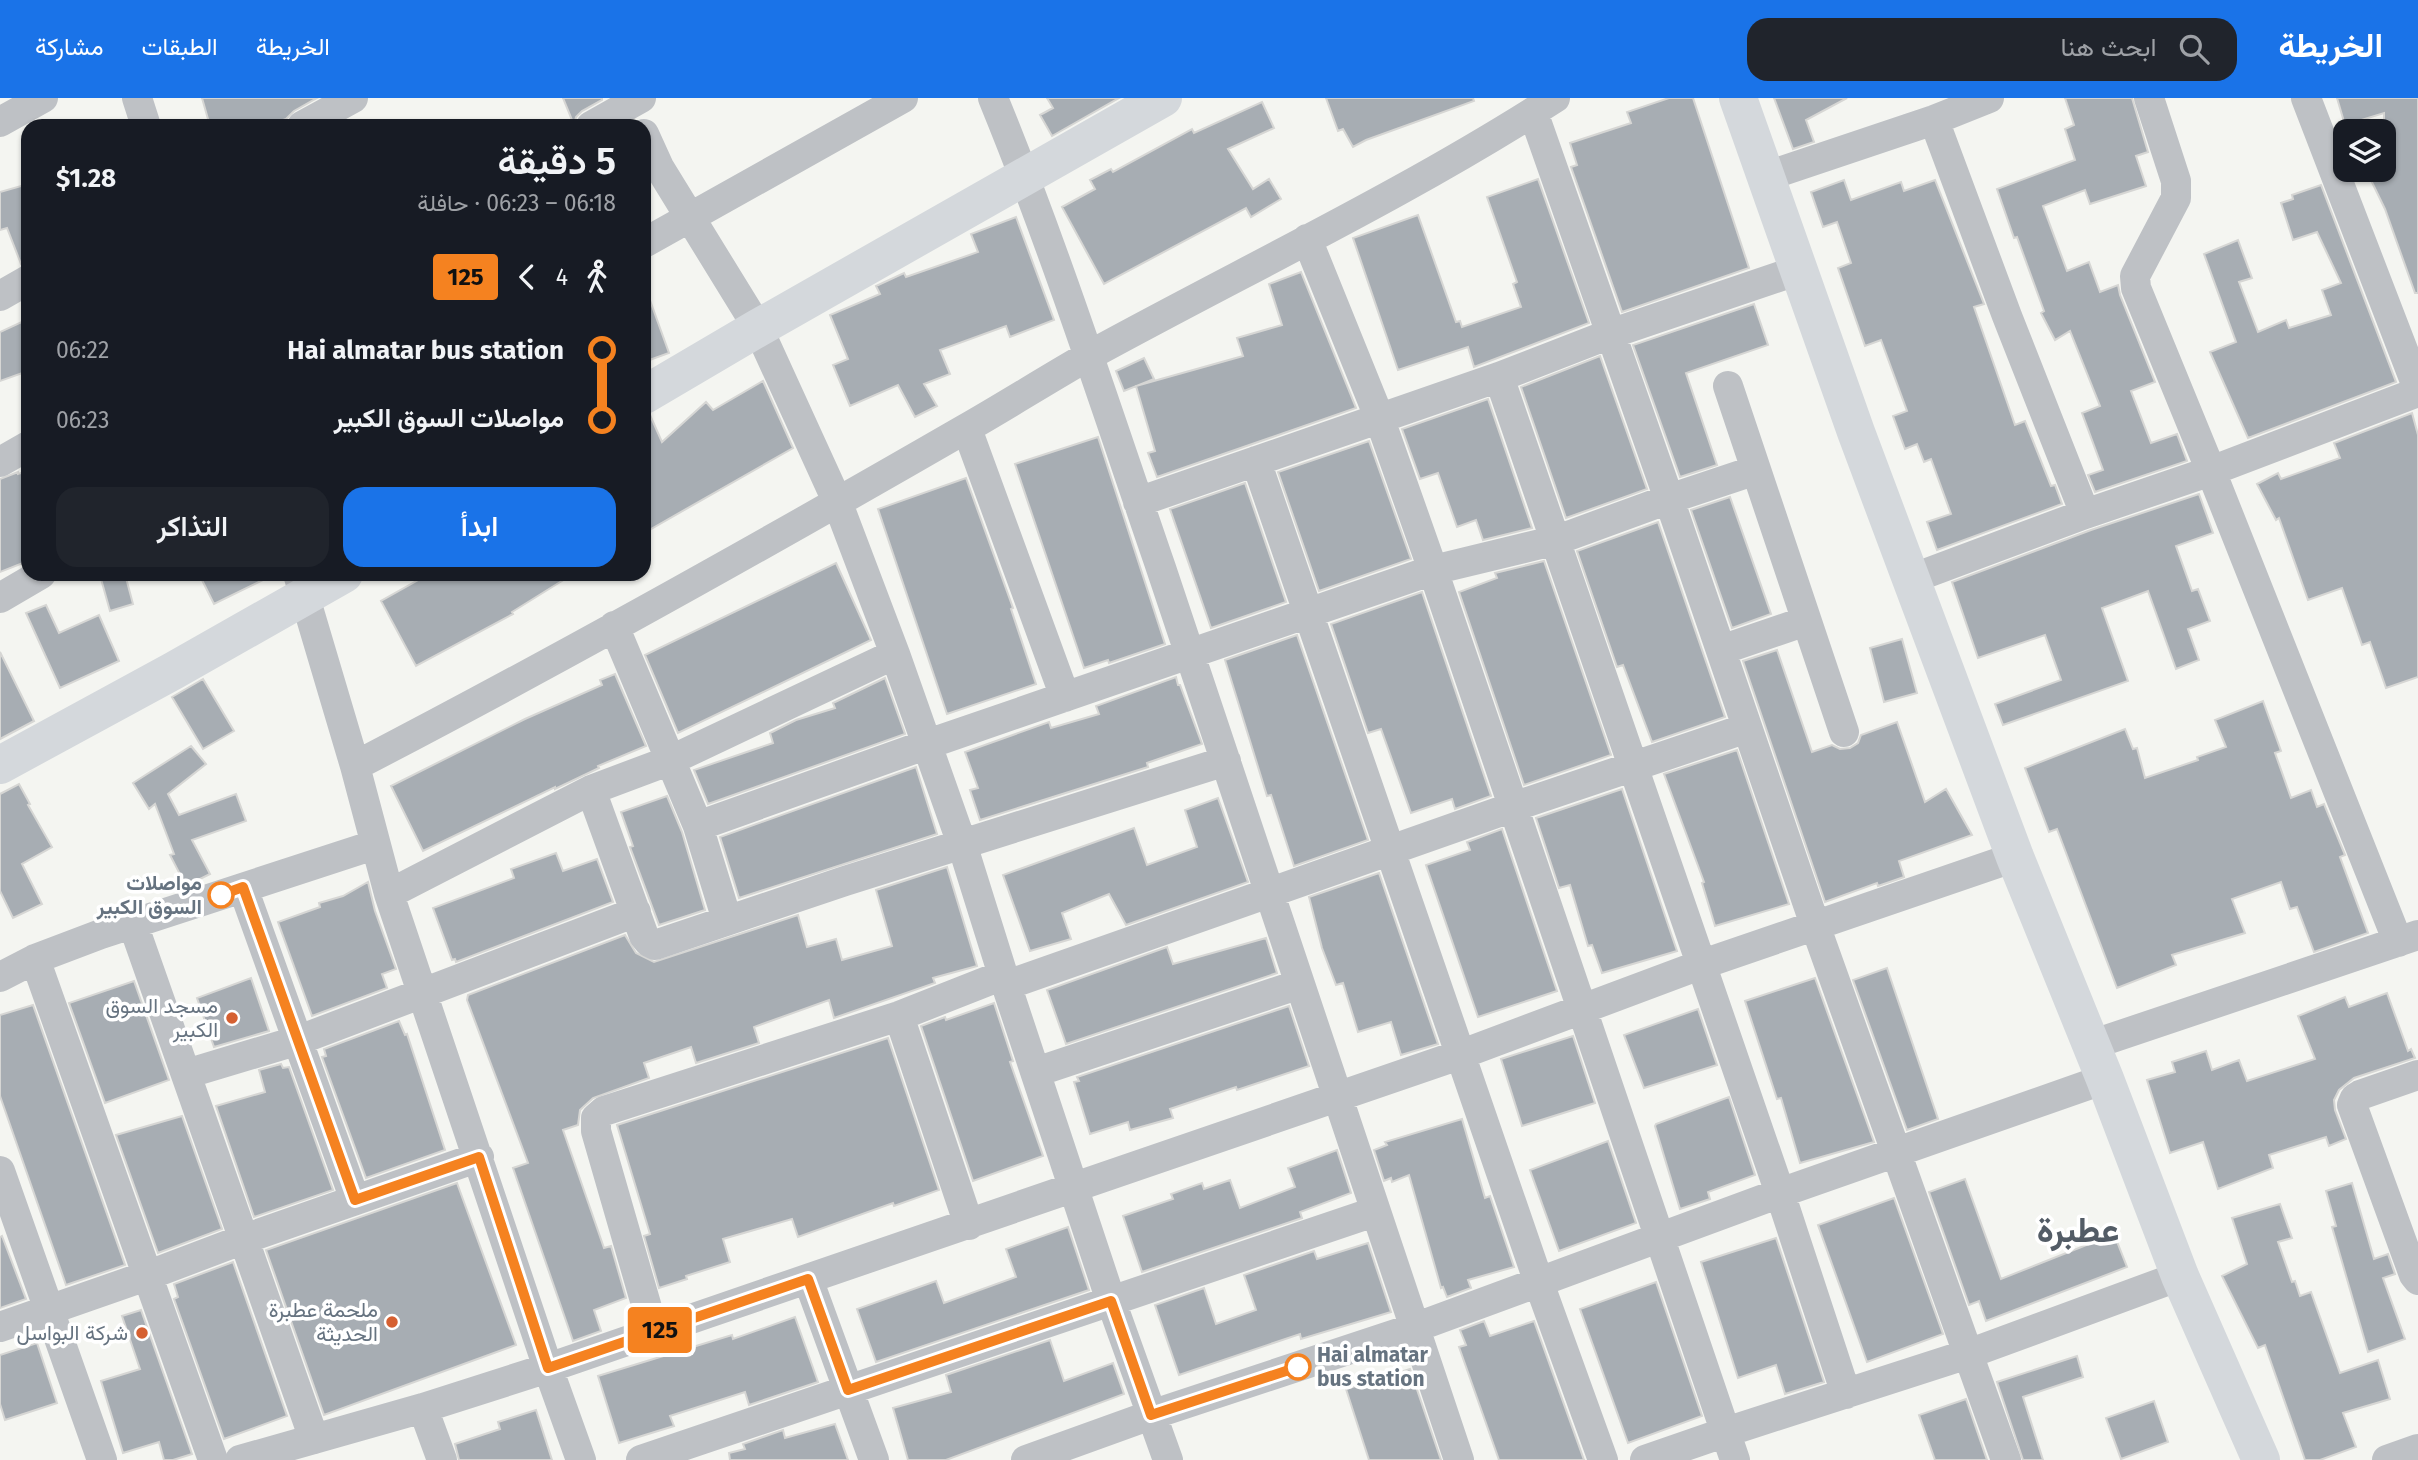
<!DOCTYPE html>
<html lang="ar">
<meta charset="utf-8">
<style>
body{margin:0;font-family:"Fira Sans",Vazirmatn,sans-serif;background:#20242c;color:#f1f3f6;direction:rtl;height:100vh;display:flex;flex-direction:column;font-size:26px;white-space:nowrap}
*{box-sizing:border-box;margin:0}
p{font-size:23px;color:#9ea1a6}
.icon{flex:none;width:38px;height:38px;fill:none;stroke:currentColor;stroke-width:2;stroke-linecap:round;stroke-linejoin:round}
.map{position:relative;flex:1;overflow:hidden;direction:ltr}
.side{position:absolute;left:21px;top:21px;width:630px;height:462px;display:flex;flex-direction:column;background:#171b24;border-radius:21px;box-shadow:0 2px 5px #0004;direction:rtl}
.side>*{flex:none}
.badge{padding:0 14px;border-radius:5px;font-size:24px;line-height:46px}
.fabs{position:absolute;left:2333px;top:21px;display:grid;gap:14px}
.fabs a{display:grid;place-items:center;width:63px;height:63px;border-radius:14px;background:#171b24;box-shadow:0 2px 5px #0004;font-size:35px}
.map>.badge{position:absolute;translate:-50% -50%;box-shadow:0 0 0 4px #fff}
.legs{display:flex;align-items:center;gap:10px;height:77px;padding:0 35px;font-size:23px}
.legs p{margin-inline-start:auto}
.overview{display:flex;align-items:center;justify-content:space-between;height:119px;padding:0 35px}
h1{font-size:38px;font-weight:600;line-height:52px}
.action{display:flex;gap:14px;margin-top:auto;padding:14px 35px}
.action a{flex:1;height:80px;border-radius:21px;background:#1a73e8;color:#fff;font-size:28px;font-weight:600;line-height:80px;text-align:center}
.action a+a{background:#20242c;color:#f1f3f6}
ul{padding:0 35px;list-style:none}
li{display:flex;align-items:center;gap:24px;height:70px;font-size:26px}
li i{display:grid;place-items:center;width:10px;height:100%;margin:0 9px;background:currentColor}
li i::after{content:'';width:18px;height:18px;margin:-9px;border:5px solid;border-radius:50%;background:#171b24}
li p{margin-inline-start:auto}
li:first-child i{background:linear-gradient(#0000 50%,currentColor 0)}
li:last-child i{background:linear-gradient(currentColor 50%,#0000 0)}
header{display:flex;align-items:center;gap:42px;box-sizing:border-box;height:98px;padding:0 35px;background:#1a73e8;color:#fff}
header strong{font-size:33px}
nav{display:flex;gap:38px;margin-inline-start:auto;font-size:24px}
.search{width:490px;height:63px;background:#20242c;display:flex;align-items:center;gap:18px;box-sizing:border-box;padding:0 24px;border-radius:21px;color:#9ea1a6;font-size:26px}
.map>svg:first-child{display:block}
.building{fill:#a7adb3;stroke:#d6d6d4;stroke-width:2}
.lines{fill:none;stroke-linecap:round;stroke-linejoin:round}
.minor{stroke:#bec1c5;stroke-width:30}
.major{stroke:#d4d8dc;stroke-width:38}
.line-1-casing{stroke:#fff;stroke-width:16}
.line-1{stroke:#f58220;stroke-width:10}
.stop-1-dot{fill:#fff;stroke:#f58220;stroke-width:3.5}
.poi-dot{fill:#d56031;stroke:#fff;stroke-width:2.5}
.labels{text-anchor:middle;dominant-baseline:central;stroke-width:7;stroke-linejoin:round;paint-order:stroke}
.stop-label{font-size:21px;font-weight:bold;fill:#667380;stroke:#fff;text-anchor:end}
.poi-label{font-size:21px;fill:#667380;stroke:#fff;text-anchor:end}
.town-label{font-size:35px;font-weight:bold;fill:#535c66;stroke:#fff}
</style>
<header>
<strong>الخريطة</strong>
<div class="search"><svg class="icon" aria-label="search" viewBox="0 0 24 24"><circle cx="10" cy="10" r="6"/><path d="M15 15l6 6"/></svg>ابحث هنا</div>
<nav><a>الخريطة</a><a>الطبقات</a><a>مشاركة</a></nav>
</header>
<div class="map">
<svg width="2418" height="1362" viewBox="0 0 2418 1362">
<rect width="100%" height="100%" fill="#f4f5f1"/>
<path class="building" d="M202,0h115l-23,13 -8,8 -19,7h-57z
M563,0h39v2l-20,11 -6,6 -2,8z
M1047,0h72l-67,38 -12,-21 13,-7z
M1326,0h147l1,3 -108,39 -13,7 -10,-18 -5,2z
M1669,0h24l56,170 -127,44 -51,-145 6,-2 -7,-22 61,-20 -4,-11z
M1774,0h73l-41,22 8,22 -21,7z
M2065,0h67l16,54 -12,4 10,30 -56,18 -5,-14 -42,16 24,65 22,-9 11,30 18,-7 2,10 35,87 -24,9 20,52 26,-9 10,27 -92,31 -7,-17 15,-5 -21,-57 18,-7 -30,-75 -15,9 -14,-27 3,-2 -27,-74 -3,1 -17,-49 78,-29 -10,-31 9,-4z
M2337,0h81v195h-3l-30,-84 -19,-39h18v-57l-39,12z
M1262,4l12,26 -46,21 25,40 16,-10 12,20 -30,18 -5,-9 -142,76 -42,-77 33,-18 -5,-9 21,-11 2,3 79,-43 2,4z
M1538,81l51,144 -115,44 -6,-20 -70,23 -45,-132 65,-23 38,107 4,-1 2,6 59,-20 -8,-23 4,-2 -30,-85z
M1844,82l7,20 50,-18 3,9 31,-11 49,124 -10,3 41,118 10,-4 26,65 4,-1 7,19 -125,46 -10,-28 24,-8 -20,-55 -7,3 -7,-18 -12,5 -12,-33 14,-5 -26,-71 -16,6 -27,-78 13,-5 -14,-41 -14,5 -12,-35z
M28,86v79l-7,1 -14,-36 -7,2v-38z
M2321,87l75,197 -148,56 -38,-86 26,-10 -32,-88 34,-14 14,38 -13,4 19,50 28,-12 3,8 42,-13 -9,-25 19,-7 -24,-51 -24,8 -12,-37 12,-4 -1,-4z
M1016,119l38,103 -44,17 -4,-11 -66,24 10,24 -26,10 13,22 -22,11 -17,-32 -48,21 -17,-41 15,-6 -18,-44 50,-21 -4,-8 28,-13 2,4 72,-25 -7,-18z
M1301,174l55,136 -199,69 -9,-24 7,-2 -19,-65 107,-30 -6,-18 45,-13 -13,-41z
M647,194l22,61 -25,9v-69z
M1754,206l14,41 -82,28 31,92 -37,12 -47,-132z
M28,221v52l-28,10v-49z
M1600,258l47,133 -81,29 -45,-131z
M1144,260l10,21 -30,12 -8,-20z
M763,283l30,67 -149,85v-116l6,-2 12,27 44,-40 7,8z
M1488,301l44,129 -49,12 -7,-20 -19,7 -19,-54 -18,6 -18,-50z
M2412,315l6,22v242l-32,11 -16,-46 -8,3 -20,-57 -34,12 -29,-82 -3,2 -19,-36 21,-11 3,6 59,-21 -6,-15z
M1098,339l67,207 -56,19 -1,-3 -24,8 -69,-204z
M1369,343l42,118 -92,32 -41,-119z
M28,373v90l-28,11v-93l18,-7v2z
M966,380l47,130 -2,1 25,75 -89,30 -69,-205z
M1245,385l41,119 -75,26 -41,-119z
M2199,396l14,39 -37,13 16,45 6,-2 12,32 -22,8 11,31 -23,9 -28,-78 -46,17 26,73 -125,44 -8,-21 66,-24 -16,-45 -67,23 -26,-76 139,-52z
M1730,399l41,117 -39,14 -41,-118z
M1658,424l67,195 -73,25 -29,-77 -6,2 -40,-116z
M1544,463l67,194 -87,30 -65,-193 38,-14 -2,-5z
M836,465l35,77 -193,93 -33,-78z
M119,476h6l8,30 -23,7 -9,-32z
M199,476h76l-61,30z
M429,476h144l-61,38 1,2 -97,52 -35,-65z
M1422,494l69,204 -36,13 -3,-10 -41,14 -30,-84 -13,4 -37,-109z
M46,507l13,28 40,-18 20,46 -59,27 -34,-75z
M1297,537l71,205 -74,26 -23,-71 -4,1 -42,-136z
M1902,541l15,54 -33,9 -14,-54z
M1777,552l35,102 20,-7 8,4 10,-1 8,-5 3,-8 36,-13 28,80 21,-13 26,46 -73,26 5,16 -26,9 -1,-3 -52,19 -82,-241z
M0,554l34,69 -34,18z
M615,576l31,72 -48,20 1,2 -44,21v-2l-132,64 -32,-65 134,-67 77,-34 -2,-5z
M1176,579l2,8h2l22,59 -55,19 1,4 -168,53 -10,-30 8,-2 -13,-36 84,-30 2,6 48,-14 -3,-8z
M885,580l20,56 -197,70 -14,-34 79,-27 -3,-10 26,-13 39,-12 -2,-5z
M203,581l31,52 -31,18 -31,-52z
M2263,603l18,50 -6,2 16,45 20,-8 6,17 7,-3 21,51 -5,2 28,76 -54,19 -17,-45 -7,2 -9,-27 -49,17 13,34 -73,22 4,10 -59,23 -60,-159 -8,3 -24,-64 100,-39 8,20 4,-1 8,30 53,-18 -1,-3 29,-10 -11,-27z
M191,648l15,18 -38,30 11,21 57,-21 10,27 -54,19 18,34 -24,12 -16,-31 4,-1 -19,-50 -6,5 -16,-26z
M1737,652l52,154 -74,22 -13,-43 2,-1 -40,-108z
M916,669l21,67 -198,64 -19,-61z
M19,686l11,20 -2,1 24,42 -30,17 20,40 -29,14 -13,-27v-97z
M1622,691l55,162 -75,22 -10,-28 -4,1 -18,-61 -11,3 -23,-70z
M667,698l15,36 23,78 -46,15 -29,-78 3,-1 -12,-34z
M1218,700l30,84 -122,43 -17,-31 -47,19 9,26 -41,12 -27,-76 131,-47 13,37 50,-18 -12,-37z
M1502,731l55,162 -79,26 -52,-152 44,-15 -3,-8z
M556,755l7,18 34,-12 16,43 -157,60 -1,-3 -3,1 -19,-52 81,-30 -3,-9z
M947,769l30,99 -44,12 2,5 -101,35 -5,-18 -75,27 5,16 -63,20 -5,-16 -47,16 5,15 -56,20 -13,12 -2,15 -15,5 41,118 7,-2 15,52 -32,12 7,21 -28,10 -60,-173 15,-5 -61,-163 1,-5 157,-60 11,18 18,9 144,-47 9,32 29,-8 6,21 50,-14 -16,-56z
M1379,775l59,171 -37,11 -10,-33 -33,10 -15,-49 -7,2 -14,-37 -13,-51z
M368,784l7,29 21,58 -14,5 5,14 -75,28 -34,-94 42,-15 -1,-4 24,-7z
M1266,840l11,35 -211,71 -19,-54 120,-43 6,17z
M1887,870l51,151 -31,11 -54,-150z
M251,880l18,53 -55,16 -17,-49z
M1815,880l59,164 -74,21 -19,-65 -4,1 -32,-98z
M134,883l35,99 -64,23 -36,-100z
M2387,895l21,58 3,-2 4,9 -61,20 -15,12 -5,10 1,10 11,29 -17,7 -3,-9 -57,18 4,13 -55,21 -15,-47 -33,11 -23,-73 28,-8 -3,-10 34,-11 6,19 27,-10 8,21 68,-22 -17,-43 47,-19 4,10z
M994,905l19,58 -3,1 33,94 -70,25 -52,-155 24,-9 1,3z
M33,907l92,260 -59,20 -66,-189v-81z
M1289,908l20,60 -72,24 -1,-3 -66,22 3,9 -43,12 -2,-8 -38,12 -16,-52 5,-1 -2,-4z
M1698,911l19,56 -73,23 -20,-53z
M399,923l6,14 2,-1 38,116 -79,28 -44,-121 4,-1 -2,-7z
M1573,938l22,67 -73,23 -21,-67z
M888,940l51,152 -45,16 -1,-3 -95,34 -6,-18 -69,20 7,23 -44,14 1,3 -28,9 -15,-52 6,-2 -33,-109z
M281,966l2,4 6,-1 44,123 -79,27 -38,-111 49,-14 -6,-22z
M1729,999l26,78 -47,17 2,7 -30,10 -25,-83 1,-2z
M182,1018l40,113 -64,24 -42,-118z
M1462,1021l23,79 5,-2 24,71 -46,13 3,8 -24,9 -4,-10 -2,1 -32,-113 -17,7 -1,-4 -7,3 -10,-31 13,-5 -2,-3z
M1608,1043l28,82 -77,28 -29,-81z
M1337,1052l14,43 -51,19 2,6 -160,54 -19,-56 50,-17 -2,-5 31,-11 2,6 26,-9 10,28 55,-21 -7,-19z
M1965,1081l36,100 113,-45 13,33 -141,54 -7,-20 -10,4 -40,-113z
M457,1085l59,162 -192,70 -58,-165z
M2352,1085l22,76 14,-5 7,20 -12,4 22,61 -37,13 -36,-125 4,-1 -10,-35z
M1894,1100l49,136 -76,28 -49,-137z
M2280,1106l12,34 -14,4 14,40 3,-1 5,15 11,-4 29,81 38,-13 12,39 -47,14 13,34 -36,13h-15l-40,-115 -7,3 -36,-72 25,-12 -15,-46z
M1068,1129l21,63 -213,72 -19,-53 79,-28 8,22 72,-26 -10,-28z
M2,1138l24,63 -26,9v-71z
M1776,1140l48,144 -39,12 -9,-29 -38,13 -37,-116z
M1368,1145l23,69 -90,27 -1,-5 -121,41 -24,-70 49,-17 12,36 40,-14 -12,-35 70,-24 3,8z
M233,1164l54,154 -63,23 -50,-140 4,-2 -4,-13z
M1656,1184l46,134 -74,27 -48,-134z
M141,1212l51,144 -19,6h-9l-5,-18 -36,11 -22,-72 39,-12 -18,-53z
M795,1219l23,65 -69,23 -4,-13 -75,24 4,10 -55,17 -21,-67 134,-41 1,4z
M1484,1223l6,15 44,-15 50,139h-85l-40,-113 7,-2 -6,-15z
M1050,1242l14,41 49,-18 11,31 -178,66h-38l-15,-52 58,-16 -5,-17z
M37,1245l20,60 -52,17 -5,-16v-49z
M2077,1258l6,21 -60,20 20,63h-20l-26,-78z
M1410,1271l31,91h-72l-23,-71z
M1966,1301l21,61h-52l-16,-45z
M2154,1303l14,41 -47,17 -15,-41z
M536,1312l16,50h-93l-4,-16 45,-15 -2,-7z
M835,1326l13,36h-118l-1,-7 16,-4 -2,-5 40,-14 2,8z"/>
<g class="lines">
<path class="minor" d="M137,0l9,28
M993,0c63,154 114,313 168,470 101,297 197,595 298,892
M2149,0l27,83v17l-41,78 1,12 75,183 187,471
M2306,0l112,291
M1533,14l136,387 146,426 191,535
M1934,22l73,196 78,198
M0,24l43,-24
M302,28l51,-28
M591,28l50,-28
M644,36l15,33 99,161 79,173 58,153 67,190 41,131 108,326 57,159
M1767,78l167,-56 55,-22
M1307,141l72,178 54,153 302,890
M644,145l259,-145
M0,198l28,-16
M1499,279l281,816 66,201
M1728,288l116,346
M967,331l98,268
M1256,363l283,822 64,177
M0,364l28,-16
M1138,404l361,-125 111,-43 189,-64
M298,476l57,192 34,128 159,474 33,92
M1911,481l174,-65 126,-43 207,-79
M0,500l41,-24
M614,528l84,200 29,94
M1721,552l85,-29
M355,668c206,-107 409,-221 610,-337 42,-24 83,-50 125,-74 155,-85 316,-161 465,-257
M591,692l53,146 5,6 6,3 190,-64 381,-120
M698,728l230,-82 505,-174 124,-30 112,-41 87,-29
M243,790l112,312
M389,796l202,-104 80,-30 224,-106
M133,826l181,515
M35,861l178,501
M0,879l35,-18 66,-25 273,-89
M1007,887l506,-178 234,-79
M899,918l70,209
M2091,947l327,-110
M1036,974l264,-88
M186,976l113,-34 337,-128
M2418,977l-58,20 -5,3 -3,7 62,170 4,5
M0,1073l102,289
M808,1181l66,181
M0,1229l149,-52 95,-36 235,-82
M654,1234l-58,-201v-13l8,-7 295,-95 104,-41
M423,1310l19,52
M240,1362l183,-52 125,-40 914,-314 238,-89 315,-108
M641,1362l733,-248
M1026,1362l125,-45 263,-87 366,-135 325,-114
M1645,1362l81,-28 242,-78 212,-78
M2387,1362l31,-11"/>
<path class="major" d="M1738,0l118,334 159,425 90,222 75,197 81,184
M644,297l114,-67 405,-230
M0,667l173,-94 171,-97"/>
</g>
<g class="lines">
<defs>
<path id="line-1" d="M221,797l22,-8 112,313 124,-43 69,211 260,-89 40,111 263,-89 40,114 147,-48"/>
</defs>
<use href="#line-1" class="line-1-casing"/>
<use href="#line-1" class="line-1"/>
</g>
<g class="stop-1-dot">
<circle cx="221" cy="797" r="12"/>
<circle cx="1298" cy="1269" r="12"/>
</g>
<g class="poi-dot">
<circle cx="232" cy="920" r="7"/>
<circle cx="392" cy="1224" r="7"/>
<circle cx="142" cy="1235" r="7"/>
</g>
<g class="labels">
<g class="stop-label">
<text x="202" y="785">مواصلات<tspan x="202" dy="24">السوق الكبير</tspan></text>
<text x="1317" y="1257" text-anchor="start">Hai almatar<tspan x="1317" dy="24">bus station</tspan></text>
</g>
<g class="poi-label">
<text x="218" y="908">مسجد السوق<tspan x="218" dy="24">الكبير</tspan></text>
<text x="378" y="1212">ملحمة عطبرة<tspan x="378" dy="24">الحديثة</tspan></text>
<text x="128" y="1235">شركة البواسل</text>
</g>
<g class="town-label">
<text x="2078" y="1132">عطبرة</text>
</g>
</g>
</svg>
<div class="fabs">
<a><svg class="icon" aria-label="layers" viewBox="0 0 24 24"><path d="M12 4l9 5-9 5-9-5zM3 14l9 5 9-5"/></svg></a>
</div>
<b class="badge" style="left:660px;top:1232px;background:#f58220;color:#111">125</b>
<section class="side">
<div class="overview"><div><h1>5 دقيقة</h1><p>06:18 – 06:23 · حافلة</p></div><b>$1.28</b></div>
<div class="legs"><svg class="icon" aria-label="walk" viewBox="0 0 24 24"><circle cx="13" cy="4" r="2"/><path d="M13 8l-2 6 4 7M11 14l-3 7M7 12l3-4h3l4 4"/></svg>4<svg class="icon" aria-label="back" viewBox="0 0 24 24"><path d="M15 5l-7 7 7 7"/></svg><b class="badge" style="background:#f58220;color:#111">125</b></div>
<ul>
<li><i style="color:#f58220"></i><b>Hai almatar bus station</b><p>06:22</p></li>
<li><i style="color:#f58220"></i><b>مواصلات السوق الكبير</b><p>06:23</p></li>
</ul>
<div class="action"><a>ابدأ</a><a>التذاكر</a></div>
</section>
</div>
